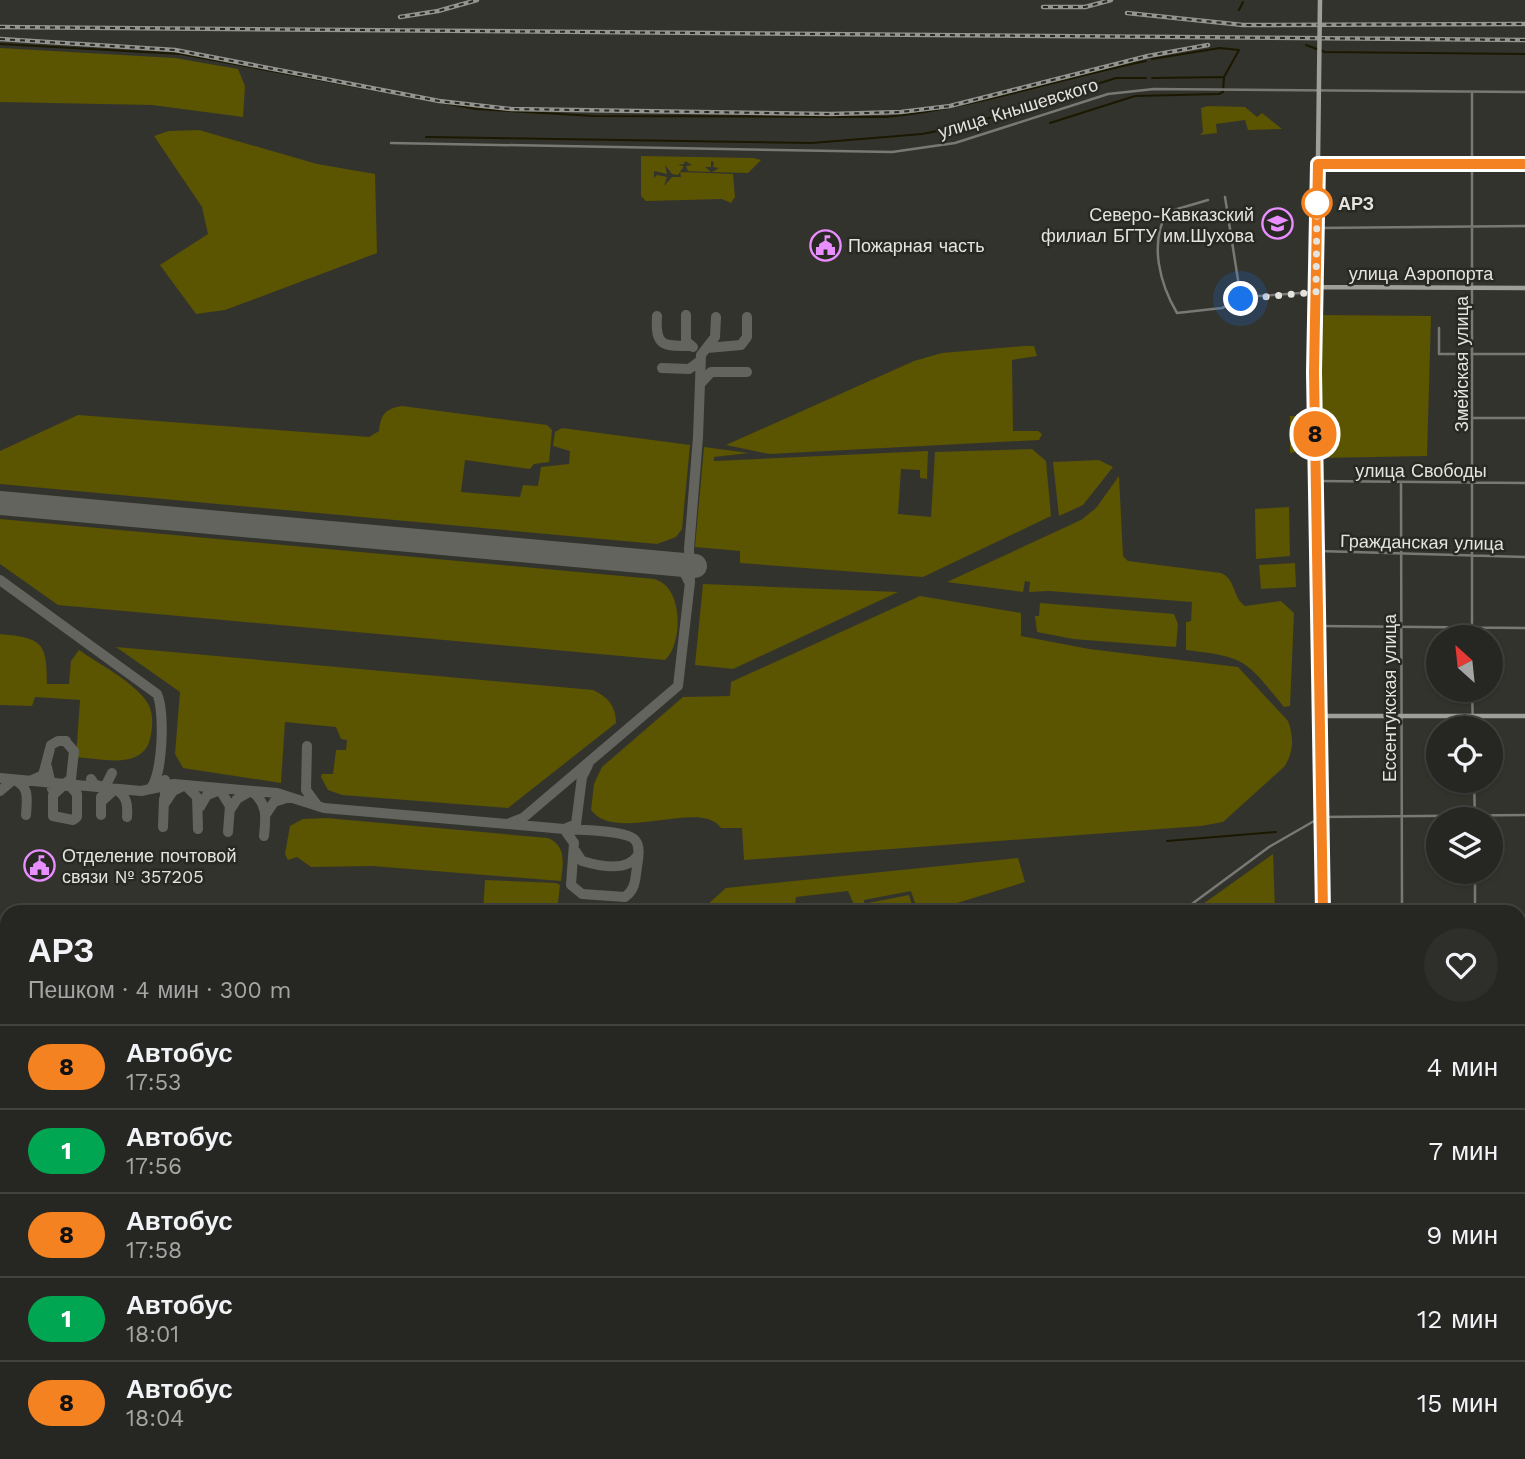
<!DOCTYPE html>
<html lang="ru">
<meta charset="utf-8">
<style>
body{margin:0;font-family:"Work Sans",sans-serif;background:#2e2e2a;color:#f1f3f6;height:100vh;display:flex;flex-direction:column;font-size:26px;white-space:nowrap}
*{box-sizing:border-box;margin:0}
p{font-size:23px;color:#a4a5a5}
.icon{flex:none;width:38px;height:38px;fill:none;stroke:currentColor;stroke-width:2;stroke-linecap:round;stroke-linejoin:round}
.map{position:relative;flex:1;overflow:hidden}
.panel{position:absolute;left:0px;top:905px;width:1526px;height:555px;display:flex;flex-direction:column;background:#262622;border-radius:21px 21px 0 0;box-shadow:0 2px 5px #0004,0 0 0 2px #424340}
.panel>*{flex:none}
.badge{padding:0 14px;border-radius:23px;font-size:24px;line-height:46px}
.needle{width:46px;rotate:333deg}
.controls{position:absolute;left:1426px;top:625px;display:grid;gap:14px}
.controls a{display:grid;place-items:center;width:77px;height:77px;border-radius:50%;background:#262622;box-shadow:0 2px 5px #0004,0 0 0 2px #424340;font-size:35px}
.you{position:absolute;width:35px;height:35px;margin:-18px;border:5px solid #fff;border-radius:50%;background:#1a73e8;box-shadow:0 0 0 10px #1a73e833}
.map>.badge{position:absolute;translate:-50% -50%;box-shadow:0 0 0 4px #fff}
.round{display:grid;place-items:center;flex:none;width:74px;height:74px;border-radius:37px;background:#2e2e2a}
.head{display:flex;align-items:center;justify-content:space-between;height:119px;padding:0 28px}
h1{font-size:33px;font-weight:800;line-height:52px}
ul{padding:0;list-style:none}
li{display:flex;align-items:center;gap:21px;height:84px;padding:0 28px;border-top:2px solid #424340}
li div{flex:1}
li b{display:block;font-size:26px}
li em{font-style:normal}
li .badge{min-width:77px;font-weight:700;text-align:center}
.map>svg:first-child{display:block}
.green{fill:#5b5400}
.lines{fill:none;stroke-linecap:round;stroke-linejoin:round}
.stream{stroke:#1b1800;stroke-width:2}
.taxiway{stroke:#64645f;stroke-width:10}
.runway{stroke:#64645f;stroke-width:24}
.street{stroke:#787875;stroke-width:2.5}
.secondary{stroke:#9f9f9a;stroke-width:4.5}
.primary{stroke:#bdbcb7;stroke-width:5}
.highway{stroke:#d8d7d1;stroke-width:6}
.rail-casing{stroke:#949490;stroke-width:4.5}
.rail{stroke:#292924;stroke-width:2;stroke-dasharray:5;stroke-linecap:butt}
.secondary-bridge{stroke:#9f9f9a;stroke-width:4.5}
.line-casing{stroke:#fff;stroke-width:16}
.line{stroke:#f58220;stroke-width:10}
.walk{stroke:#e4e3e0;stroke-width:7;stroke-dasharray:0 12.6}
.stop-dot{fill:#fff;stroke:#f58220;stroke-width:3.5}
.labels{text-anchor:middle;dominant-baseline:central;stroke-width:5;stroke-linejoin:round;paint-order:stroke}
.street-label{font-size:18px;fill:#e4e3e0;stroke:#292924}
.stop-label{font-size:18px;font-weight:bold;fill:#e4e3e0;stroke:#292924;text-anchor:start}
.poi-label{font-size:18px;fill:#e4e3e0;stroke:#292924;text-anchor:start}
</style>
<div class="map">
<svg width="1525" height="1459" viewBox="0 0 1525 1459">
<rect width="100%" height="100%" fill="#33332e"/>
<path class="green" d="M0,48l175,10 63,11 7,17 -2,31 -91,-12 -152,-3z
M1208,106l37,1 12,10 5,-4 20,16 -34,1 -3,-10 -29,4 1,9 -17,2 3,-3 -2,-24z
M199,130l118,34 58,10 2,79 -152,57 -29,4 -36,-49 48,-31 -6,-27 -48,-71 15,-5z
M641,156l112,2 8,2 -13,13 -36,-1 7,-4 -6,-1 1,-5 -3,-1v6h-6l6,5 -23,-1 -2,-5 6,-1 -7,-4 -1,3 -6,1 6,1 -6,9 -6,-1 -7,-9 2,9 -13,-3v7l3,-3 10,2 -3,9 8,-9h9l-1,-5 53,2 2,23 -4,6 -9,-4 -76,2 -5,-5z
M1321,315l110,1 -4,140 -107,2 -2,-110z
M1024,346h10l3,10 -25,4 1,71h25l4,3 -3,6 -270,14 -43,-9 188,-84 28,-8z
M402,406l145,19 5,5 -3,32 -15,2 -4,5 -65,-9 -4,32 59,5 3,-12 15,1 3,-19 28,-3 1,-13 -17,-5 2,-14 7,-4 128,17 -8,84 -6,8 -19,7 -657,-60v-33l78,-36 291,22 10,-6c2,-16 5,-22 23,-25z
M1290,416h15l1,34 -16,3z
M704,447l45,6 -35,4v4l214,-10 -1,28 -7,-1v-8l-19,-1 -3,45 33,3 4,-65 97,-3 14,12 5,55 -128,61 -183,-14v-12l-45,-4z
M1099,460l14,7 -30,38 -24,11 -6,-54z
M1119,476l4,80 5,5 93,12c15,6 11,24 24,33l36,-5 13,12 -4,93 -6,1c-38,-47 -38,-50 -98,-57v-28l5,-1 1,-19 -143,-11 -20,1 1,-10 -5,-1 -2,11 -76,-10 134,-62 15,-12z
M1289,507l1,49 -34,3 -1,-50z
M0,519l654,60c30,7 29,65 11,81l-607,-55 -58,-41z
M1295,563l1,24 -35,2 -2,-24z
M703,584l195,8 -165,77 -38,-4z
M920,596l101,17v23l68,13 149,18 50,54c6,16 6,32 -4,46l-61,55 -22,4 -457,34 -2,-32h-21c-20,-30 -105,16 -130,-18l3,-26 8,-17 81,-70 47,-1 1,-14z
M1040,603l134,11 4,10 -2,23 -103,-8 -36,-7 -2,-16h4z
M0,634c42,4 47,8 47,50h22l2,-23 8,-11c21,15 54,31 68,52 6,9 6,22 4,32 -5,37 -47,25 -75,23l4,-57 -45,-3 -3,9 -32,-1z
M116,647l477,43c15,7 23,16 23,33l-108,85 -166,-13 -14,-5 -7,-13 1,-3h11l3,-24h10l1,-10 -6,-1 -5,-12 -51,-5 -4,61 -98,-15 -8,-14 5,-62z
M326,818l222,20c19,8 15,26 13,43l-189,-15 -61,1 -14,-10 -9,3 -3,-6 5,-28 13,-7z
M1273,854l2,55 17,-4v7h-86l-3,-8z
M1018,858l7,24 -97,30h-10l-7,-21 -47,9 2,12h-9l-9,-21 -52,6 -2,15h-95l27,-24z
M485,880l71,3 4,2 -3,26 -74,1z
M909,895l5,17h-44l-2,-9z
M0,970l7,2v157l-7,5z
M0,1191l7,3v103l-7,-2z
M1519,1248h6v144l-6,-1z
M0,1314l7,1v59l-7,26z
M1519,1414l6,2v43h-53v-6l47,-1z
M91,1453h92c-26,6 -68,6 -92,0z
M383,1453h87l1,6h-79z"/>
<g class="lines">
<path class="stream" d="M1239,10l4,-8
M0,44l181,10 295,55 118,7 292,1c91,-9 171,-38 260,-56
M1306,45l19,7 200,2
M1152,78l72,-1
M1050,123l85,-27 84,-2 4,-2 1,-15 15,-27 -19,-2 -68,11
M426,137l386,6 110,-9 42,-8 152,-48h30
M1167,841l109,-9
M1519,1247h6
M1519,1256h6
M161,1459l16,-7"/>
<path class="taxiway" d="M686,315v26l7,6
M657,316c-2,31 6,30 34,30
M707,348l34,-3 6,-8v-20
M662,368l27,1 11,-8
M700,384l11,-12h36
M669,563l15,9 5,10
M0,580l157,114c8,15 6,83 -7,95
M307,746l-1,44 11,15
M47,767l5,22
M0,778l141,13 33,-7 103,9 47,15 240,21c14,1 63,1 71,11 6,7 3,19 2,27 -2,12 -1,22 -12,30l-43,-3 -11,-9 3,-42 -10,-14 12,-5 6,-47 6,-12
M91,779l4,6 10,2 7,-14
M165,780v23l8,-12 12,-6 12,12 1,32
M30,781l13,-6 8,-30 7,-4h8
M63,785l8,-6 3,-28 -8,-9
M64,785l7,2 6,7v23l-4,3 -20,-4v-21z
M0,791l13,-11c17,5 14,19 13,35
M102,801l13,-12c12,7 13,15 12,28
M200,807l7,-12 13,-5 10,16 -2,26
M230,810l7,-11 14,-8c17,12 15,26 13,45
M266,814l8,-12 15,-5
M101,815v-18
M510,823l13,-5 155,-132 12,-104 -1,-33 9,-112 3,-82 14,-18 1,-20
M163,827l1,-28
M574,849l8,12c17,5 46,11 56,-6"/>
<path class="runway" d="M0,503l695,63"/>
<path class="street" d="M391,143l501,9 63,-9 153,-49 46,-5 371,3
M1225,197l16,102
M1208,200l-41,12c-18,32 -7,72 10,101l45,-5 23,-11 69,-5
M1317,228l208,-2
M1439,328v26h86
M1473,418h52
M1317,481l208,2
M1401,484l1,428
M1318,551l207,6
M1318,626l207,2
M1472,637v-545
M1472,690l1,38
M1474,780l1,39
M1475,872v40
M1181,912l88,-65 52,-30 204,-2
M1519,920h6
M1519,991h6
M1522,1126h3
M1519,1164l6,-1
M338,1452v7
M864,1452l1,7
M1019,1452v7
M233,1459l16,-7
M620,1459v-7
M720,1459l1,-7
M820,1459v-7
M917,1459l1,-7
M1076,1459v-7
M1156,1459l1,-7
M1226,1459l1,-7
M1271,1459l1,-7"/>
<path class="secondary" d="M1318,160l-4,212 9,540
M1318,164h207
M1316,287l209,1
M1319,716h206
M1519,1073h6
M1334,1452v7
M1056,1459l1,-7"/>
<path class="primary" d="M0,1141l7,-6
M0,1187l7,3
M0,1422l7,-26
M79,1452l13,7
M34,1459l4,-7
M180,1459l12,-7
M204,1459l6,-7"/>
<path class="highway" d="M1519,1241h6
M0,1302l7,2
M0,1309l7,2"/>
<defs>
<path id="rail" d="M1043,7h42l26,-7
M1127,13l116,12 282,-1
M400,17l38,-6 39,-11
M0,27l1525,13
M0,39l175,11 264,51 72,8 320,5 70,-2 49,-6 198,-50 60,-11"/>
</defs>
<use href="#rail" class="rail-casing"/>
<use href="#rail" class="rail"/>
<path class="secondary-bridge" d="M1318,160l2,-160"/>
</g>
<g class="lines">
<defs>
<path id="line" d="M1323,912l-9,-540 4,-208h207"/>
</defs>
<use href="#line" class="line-casing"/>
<use href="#line" class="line"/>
<path class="walk" d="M1241,299l75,-7 1,-89"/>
</g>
<defs>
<symbol id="university-ring" viewBox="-11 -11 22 22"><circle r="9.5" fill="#292924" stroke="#e98efe" stroke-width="1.5"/><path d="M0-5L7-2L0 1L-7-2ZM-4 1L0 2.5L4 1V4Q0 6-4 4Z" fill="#e98efe"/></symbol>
<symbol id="civic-ring" viewBox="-11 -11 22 22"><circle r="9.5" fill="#292924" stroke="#e98efe" stroke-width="1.5"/><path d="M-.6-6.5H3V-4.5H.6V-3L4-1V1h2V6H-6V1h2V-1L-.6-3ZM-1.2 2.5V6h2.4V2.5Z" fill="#e98efe"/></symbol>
</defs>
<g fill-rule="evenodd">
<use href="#university-ring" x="1260" y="206" width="35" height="35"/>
<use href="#civic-ring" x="808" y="228" width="35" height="35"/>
<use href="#civic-ring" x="22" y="848" width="35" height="35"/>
</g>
<circle class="stop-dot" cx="1317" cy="203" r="14"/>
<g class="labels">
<g class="street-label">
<text transform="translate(1018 108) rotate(-17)">улица Кнышевского</text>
<text x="1421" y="273">улица Аэропорта</text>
<text transform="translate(1461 364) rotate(-90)">Змейская улица</text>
<text x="1421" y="470">улица Свободы</text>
<text transform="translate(1422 542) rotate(1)">Гражданская улица</text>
<text transform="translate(1389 698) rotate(-90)">Ессентукская улица</text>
</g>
<g class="stop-label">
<text x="1338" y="203">АРЗ</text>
</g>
<g class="poi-label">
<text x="1254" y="214" text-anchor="end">Северо-Кавказский<tspan x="1254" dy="21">филиал БГТУ им.Шухова</tspan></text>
<text x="848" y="245">Пожарная часть</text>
<text x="62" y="855">Отделение почтовой<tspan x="62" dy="21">связи № 357205</tspan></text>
</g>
</g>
</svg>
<div class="controls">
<a><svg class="needle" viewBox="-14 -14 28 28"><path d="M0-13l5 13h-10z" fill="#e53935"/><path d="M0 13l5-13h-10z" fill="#a4a5a5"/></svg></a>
<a><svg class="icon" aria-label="locate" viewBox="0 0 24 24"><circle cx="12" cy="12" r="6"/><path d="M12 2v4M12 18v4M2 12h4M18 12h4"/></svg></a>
<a><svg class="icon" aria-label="layers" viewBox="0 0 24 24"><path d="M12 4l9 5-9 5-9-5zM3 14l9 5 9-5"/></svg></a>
</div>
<div class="you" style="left:1241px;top:299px"></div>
<b class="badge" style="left:1315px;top:434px;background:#f58220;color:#111">8</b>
<section class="panel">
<div class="head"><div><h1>АРЗ</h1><p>Пешком · 4 мин · 300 m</p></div><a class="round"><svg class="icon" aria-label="heart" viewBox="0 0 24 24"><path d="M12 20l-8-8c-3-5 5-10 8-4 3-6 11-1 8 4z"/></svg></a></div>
<ul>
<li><span class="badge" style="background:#f58220;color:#111">8</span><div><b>Автобус</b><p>17:53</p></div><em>4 мин</em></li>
<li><span class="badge" style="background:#00a651;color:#fff">1</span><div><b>Автобус</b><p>17:56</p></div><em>7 мин</em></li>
<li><span class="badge" style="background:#f58220;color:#111">8</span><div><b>Автобус</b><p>17:58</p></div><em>9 мин</em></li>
<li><span class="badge" style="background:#00a651;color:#fff">1</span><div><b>Автобус</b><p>18:01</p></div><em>12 мин</em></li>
<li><span class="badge" style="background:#f58220;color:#111">8</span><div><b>Автобус</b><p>18:04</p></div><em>15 мин</em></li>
</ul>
</section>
</div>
